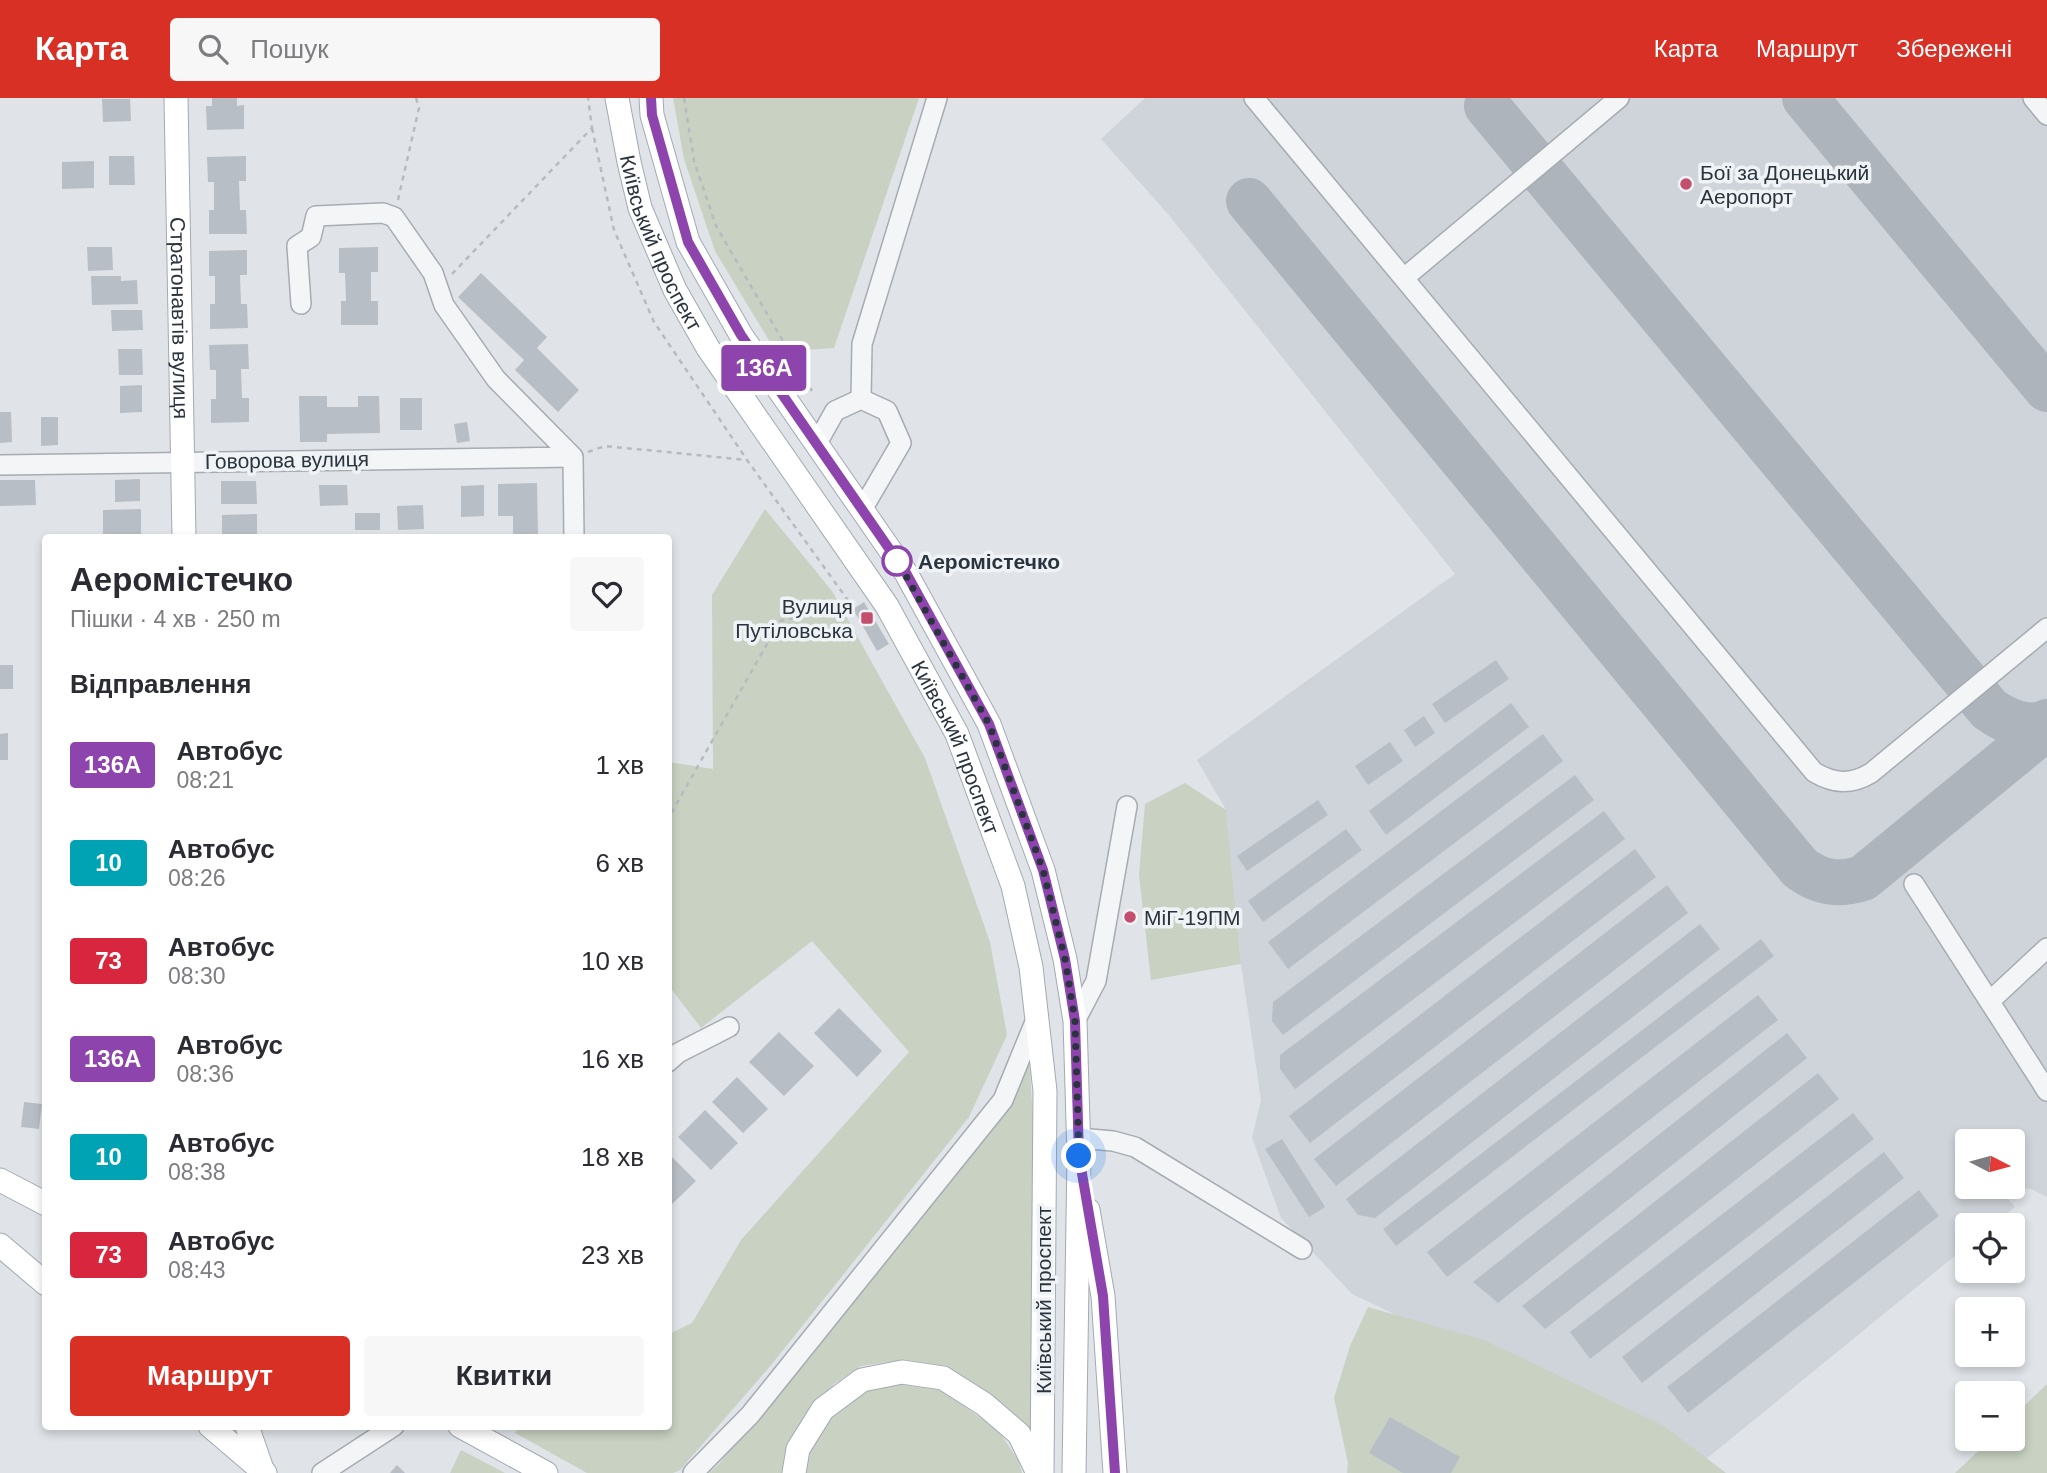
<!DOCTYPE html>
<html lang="uk">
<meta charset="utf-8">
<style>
body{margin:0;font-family:Helvetica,sans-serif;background:#f7f7f7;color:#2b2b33;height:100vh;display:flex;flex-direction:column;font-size:26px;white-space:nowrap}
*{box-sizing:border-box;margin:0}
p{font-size:23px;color:#7c7c81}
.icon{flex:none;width:38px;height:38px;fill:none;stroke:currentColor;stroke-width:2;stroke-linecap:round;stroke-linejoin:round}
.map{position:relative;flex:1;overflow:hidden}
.drawer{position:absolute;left:42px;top:436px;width:630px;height:896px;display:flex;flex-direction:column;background:#fff;border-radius:7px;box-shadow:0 4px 10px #0003}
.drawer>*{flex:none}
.badge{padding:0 14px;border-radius:5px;font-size:24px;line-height:46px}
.needle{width:46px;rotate:96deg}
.tools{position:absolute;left:1955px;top:1031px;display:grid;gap:14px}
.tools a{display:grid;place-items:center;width:70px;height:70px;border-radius:7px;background:#fff;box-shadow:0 4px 10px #0003;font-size:35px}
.you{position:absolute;width:35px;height:35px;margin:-18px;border:5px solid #fff;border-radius:50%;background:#1a73e8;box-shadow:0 0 0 10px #1a73e833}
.map>.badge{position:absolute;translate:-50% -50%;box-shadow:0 0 0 4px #fff}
h2{padding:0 28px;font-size:26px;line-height:63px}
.round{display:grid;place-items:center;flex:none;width:74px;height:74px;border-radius:7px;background:#f7f7f7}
.head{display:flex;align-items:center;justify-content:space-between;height:119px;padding:0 28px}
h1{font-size:33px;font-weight:700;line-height:52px}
.cta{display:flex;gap:14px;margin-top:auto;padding:14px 28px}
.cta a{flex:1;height:80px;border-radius:7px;background:#d93025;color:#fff;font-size:28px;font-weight:700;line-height:80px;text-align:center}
.cta a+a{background:#f7f7f7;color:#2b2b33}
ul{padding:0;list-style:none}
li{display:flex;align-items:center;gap:21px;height:98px;padding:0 28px}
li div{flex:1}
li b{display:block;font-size:26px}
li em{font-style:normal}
li .badge{min-width:77px;font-weight:700;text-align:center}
header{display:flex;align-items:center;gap:42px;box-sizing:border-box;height:98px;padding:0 35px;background:#d93025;color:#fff}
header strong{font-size:33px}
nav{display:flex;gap:38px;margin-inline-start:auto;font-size:24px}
.search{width:490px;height:63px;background:#f7f7f7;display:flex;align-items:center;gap:18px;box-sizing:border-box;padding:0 24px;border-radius:7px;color:#7c7c81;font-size:26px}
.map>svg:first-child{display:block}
.built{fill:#cfd4da}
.green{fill:#c8d1c2}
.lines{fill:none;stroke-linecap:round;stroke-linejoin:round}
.taxiway{stroke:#aeb4bc;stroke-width:46}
.building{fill:#b8bec5}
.minor-casing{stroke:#a6acb2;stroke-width:22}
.major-casing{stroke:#a1aab3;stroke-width:25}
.path{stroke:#b7bbc0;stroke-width:2.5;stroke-dasharray:5 5;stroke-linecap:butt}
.minor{stroke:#f3f5f7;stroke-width:19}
.major{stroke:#fff;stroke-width:23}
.line-casing{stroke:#fff;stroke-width:16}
.line{stroke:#8e44ad;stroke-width:10}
.walk{stroke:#2a343e;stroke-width:7;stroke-dasharray:0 12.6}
.poi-dot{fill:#c44e6d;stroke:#f0f3f6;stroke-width:2.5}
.stop-dot{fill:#fff;stroke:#8e44ad;stroke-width:3.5}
.labels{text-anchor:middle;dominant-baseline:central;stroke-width:7;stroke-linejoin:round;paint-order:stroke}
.poi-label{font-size:21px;fill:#2a343e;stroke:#f0f3f6;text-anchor:start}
.street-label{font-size:21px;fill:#2a343e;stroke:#f0f3f6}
.stop-label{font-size:21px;font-weight:bold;fill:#2a343e;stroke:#f0f3f6;text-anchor:start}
</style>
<header>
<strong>Карта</strong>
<div class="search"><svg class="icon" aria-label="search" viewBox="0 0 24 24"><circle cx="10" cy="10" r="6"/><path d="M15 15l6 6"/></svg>Пошук</div>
<nav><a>Карта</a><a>Маршрут</a><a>Збережені</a></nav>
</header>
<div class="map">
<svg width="2047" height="1375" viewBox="0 0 2047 1375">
<rect width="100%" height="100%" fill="#e0e4e8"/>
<path class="built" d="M1145,0h902v1099l-16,-8 -22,-2 3,-1v-45h-45v45l31,1 17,20 -23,18h-25v21l-278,227 -43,-38 -294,-141 -71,-76 -29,-80 9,-38 -20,-136 -15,-154 -29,-50 258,-186 -287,-360 -67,-75z"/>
<path class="green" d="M673,0h246l-85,250 -58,4 -61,-101 -31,-92z
M765,411l67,82 93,167 65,184 17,93 -38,82 -197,247 -92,106 -7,3h-86l-72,-40 6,-7h147l1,-92 23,-11 49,-83 168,-188 -97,-111 -111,87 -32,-42v-224l44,7 -1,-174z
M1185,685l41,27 15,154 -90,16 -12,-105 6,-71z
M1029,958l4,64 -1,328 -23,-39 -31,-23 -33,-19 -44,-7 -40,6 -27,18 -20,21 -25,40 -7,28h-73l10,-9 287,-360z
M1368,1209l116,33 180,86 62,47h-379l1,-10 -14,-65 16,-52z
M912,1284l29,8 57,40 20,30 4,13h-216l4,-21 24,-37 18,-18 27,-14z
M2047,1286v89h-92l36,-34 21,-1 1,-21z
M461,1352l44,23h-55z"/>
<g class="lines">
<path class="taxiway" d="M1805,0l242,291
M1487,8l502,603c16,12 40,22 58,13
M1249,103l551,667c20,15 39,18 63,10l184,-151"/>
</g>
<path class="building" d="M212,0h25v8l7,-1v24l-37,1 -1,-24h6z
M102,1h28l1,22 -28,1z
M109,58h25l1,29h-26z
M246,58v25h-7l1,29h6l1,24h-38v-24h5v-28h-6l-1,-25z
M94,63v27l-32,1v-27z
M87,149h25l1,23 -25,1z
M378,149v25h-7v29h7v24h-37v-24h5l-1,-28h-6v-25z
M247,152v25h-7l1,29h6l1,24 -38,1v-25h5v-28h-6v-25z
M481,175l66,64 -10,11 42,42 -21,22 -43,-42 9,-10 -66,-63z
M91,178h30v5l16,-1 1,24 -46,1z
M111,212h31l1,20 -31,1z
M248,246l1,25h-8l1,29h7v24l-38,1v-24h5v-29h-6l-1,-25z
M118,251h24l1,26h-24z
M142,287v27l-22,1v-27z
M299,298h28v11h31v-11h21l1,37 -53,1v8h-27z
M400,300h22v32h-22z
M0,314h11l1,30 -12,1z
M41,319h17v28l-17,1z
M467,324l3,19 -13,2 -3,-19z
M140,381v22l-25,1v-22z
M0,382h35l1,25 -36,1z
M221,383h35l1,23h-36z
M537,385l1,52h-25v-19h-15v-32z
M319,387h28l1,20 -28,1z
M484,387v31l-23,1v-31z
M423,407l1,24 -26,1 -1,-24z
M141,411v27h-38v-26z
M355,415h25v17h-25z
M257,416v23h-35v-22z
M864,504l25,42 -12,7 -24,-42z
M1496,562l13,19 -64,44 -13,-19z
M0,567h13v24h-13z
M1511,605l18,24 -143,108 -17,-24z
M1424,618l11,17 -20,14 -11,-17z
M8,635v27h-8v-26z
M1543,636l20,27 -275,208 -20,-27z
M1390,644l13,19 -35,24 -13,-19z
M1575,677l19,25 -311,235 -11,-14 1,-19z
M1318,702l10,15 -81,56 -10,-15z
M1604,713l21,28 -330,250 -15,-20v-14z
M1346,731l16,21 -99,72 -15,-21z
M1635,751l21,28 -346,266 -21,-27z
M1667,787l21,28 -352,273 -22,-27z
M1700,826l20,25 -345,269 -17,-3 -12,-16z
M1761,841l13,17 -378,290 -13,-17z
M1758,897l20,25 -331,257 -20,-25z
M839,910l43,43 -25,26 -43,-44z
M779,934l35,34 -30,30 -35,-34z
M1787,935l20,25 -309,245 -25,-21z
M1818,975l21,26 -294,230 -23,-23z
M737,979l31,32 -25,24 -31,-31z
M24,1004l18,2 -3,25 -18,-2z
M705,1012l33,33 -27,27 -33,-33z
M1853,1015l21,26 -284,220 -20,-27z
M1282,1041l43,68 -16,10 -44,-68z
M1884,1054l20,26 -262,205 -20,-26z
M668,1055l28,28 -28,27z
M1919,1092l20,26 -251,197 -21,-26z
M1390,1319l70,40 -9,16h-48l-34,-20z
M397,1367l8,8h-15z"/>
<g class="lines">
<defs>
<path id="minor" d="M1254,0l560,674c20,12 37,13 57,1l176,-145
M2033,0l14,17
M1404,180l215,-180
M301,206l-4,-58 14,-9 5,-21 67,-3 11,4 39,56 11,32 52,74 77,78 1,80
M817,345l18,-32 26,-12
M0,367l573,-8
M863,410l38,-65 -14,-32 -26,-12 1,-55 75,-246
M1914,786l133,207
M1990,903l57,-53
M1075,923l21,-40 31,-175
M668,964l10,-9 51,-26
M1078,1040l35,3 22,6 167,102
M322,1375l72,-47
M693,1375l57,-58 253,-315 34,-83"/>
<g id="major">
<path id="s1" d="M176,0l8,439"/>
<path id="s2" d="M617,0l12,64 11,46 35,82 33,58 179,258 70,128 56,152 18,81 14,124 -3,382"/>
<path d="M651,0l1,17 36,127 53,93 165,238 83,151 54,146 22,89 10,62 4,135 -5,317"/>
<path d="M0,1082l46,24"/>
<path d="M1088,1112l15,86 12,177"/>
<path d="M0,1147l46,39"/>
<path d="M210,1328l55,47"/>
<path d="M247,1328l15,43"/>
<path d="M460,1328l86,47"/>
<path d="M794,1375l4,-24 25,-40 39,-29 40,-8 41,6 41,26 35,30 19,39"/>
</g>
</defs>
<use href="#minor" class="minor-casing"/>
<use href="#major" class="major-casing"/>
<path class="path" d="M684,0l10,63 22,65 96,165
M592,30l22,102 40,92 93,138 105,146 -72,15 -112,198
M398,102l21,-92 -3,-10
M452,176l140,-146 -4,-30
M588,354l17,-6 142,14
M923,465l7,-4"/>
<use href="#minor" class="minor"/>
<use href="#major" class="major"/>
</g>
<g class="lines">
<defs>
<path id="line" d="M651,0l1,17 36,127 53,93 165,238 83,151 54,146 22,89 10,62 4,135 24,140 12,177"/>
</defs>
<use href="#line" class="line-casing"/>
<use href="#line" class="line"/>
<path class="walk" d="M897,463l-1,-3 93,166 54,146 22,89 10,62 4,135"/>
</g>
<g class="poi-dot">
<circle cx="1686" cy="86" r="7"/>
<rect x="860" y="513" width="14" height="14" rx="3.5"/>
<circle cx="1130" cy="819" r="7"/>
</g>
<circle class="stop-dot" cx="897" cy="463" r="14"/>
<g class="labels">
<g class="poi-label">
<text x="1700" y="74">Бої за Донецький<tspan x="1700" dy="24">Аеропорт</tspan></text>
<text x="853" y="508" text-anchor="end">Вулиця<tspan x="853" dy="24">Путіловська</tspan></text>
<text x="1144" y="819">МіГ-19ПМ</text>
</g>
<g class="street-label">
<text stroke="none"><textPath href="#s2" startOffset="152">Київський проспект</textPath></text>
<text stroke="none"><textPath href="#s1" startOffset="220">Стратонавтів вулиця</textPath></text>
<text transform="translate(287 362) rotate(-1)">Говорова вулиця</text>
<text stroke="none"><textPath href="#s2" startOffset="740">Київський проспект</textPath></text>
<text transform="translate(1043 1202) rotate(-90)">Київський проспект</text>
</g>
<g class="stop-label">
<text x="918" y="463">Аеромістечко</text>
</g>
</g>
</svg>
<div class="tools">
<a><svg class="needle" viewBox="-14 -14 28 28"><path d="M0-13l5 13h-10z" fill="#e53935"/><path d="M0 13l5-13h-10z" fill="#7c7c81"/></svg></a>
<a><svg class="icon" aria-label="locate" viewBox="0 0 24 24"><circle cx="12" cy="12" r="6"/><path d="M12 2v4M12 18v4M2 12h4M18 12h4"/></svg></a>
<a>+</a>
<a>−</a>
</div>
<div class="you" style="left:1079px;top:1058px"></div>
<b class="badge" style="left:764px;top:270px;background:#8e44ad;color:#fff">136А</b>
<section class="drawer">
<div class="head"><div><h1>Аеромістечко</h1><p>Пішки · 4 хв · 250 m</p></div><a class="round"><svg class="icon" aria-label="heart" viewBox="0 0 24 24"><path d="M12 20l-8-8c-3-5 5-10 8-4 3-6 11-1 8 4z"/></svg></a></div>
<h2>Відправлення</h2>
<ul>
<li><span class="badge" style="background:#8e44ad;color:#fff">136А</span><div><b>Автобус</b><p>08:21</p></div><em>1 хв</em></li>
<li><span class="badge" style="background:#00a3b4;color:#fff">10</span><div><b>Автобус</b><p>08:26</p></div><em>6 хв</em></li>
<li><span class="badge" style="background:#d7263d;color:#fff">73</span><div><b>Автобус</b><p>08:30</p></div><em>10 хв</em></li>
<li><span class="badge" style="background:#8e44ad;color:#fff">136А</span><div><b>Автобус</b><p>08:36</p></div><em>16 хв</em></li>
<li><span class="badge" style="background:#00a3b4;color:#fff">10</span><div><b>Автобус</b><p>08:38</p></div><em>18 хв</em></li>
<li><span class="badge" style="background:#d7263d;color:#fff">73</span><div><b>Автобус</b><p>08:43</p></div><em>23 хв</em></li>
</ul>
<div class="cta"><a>Маршрут</a><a>Квитки</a></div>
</section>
</div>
